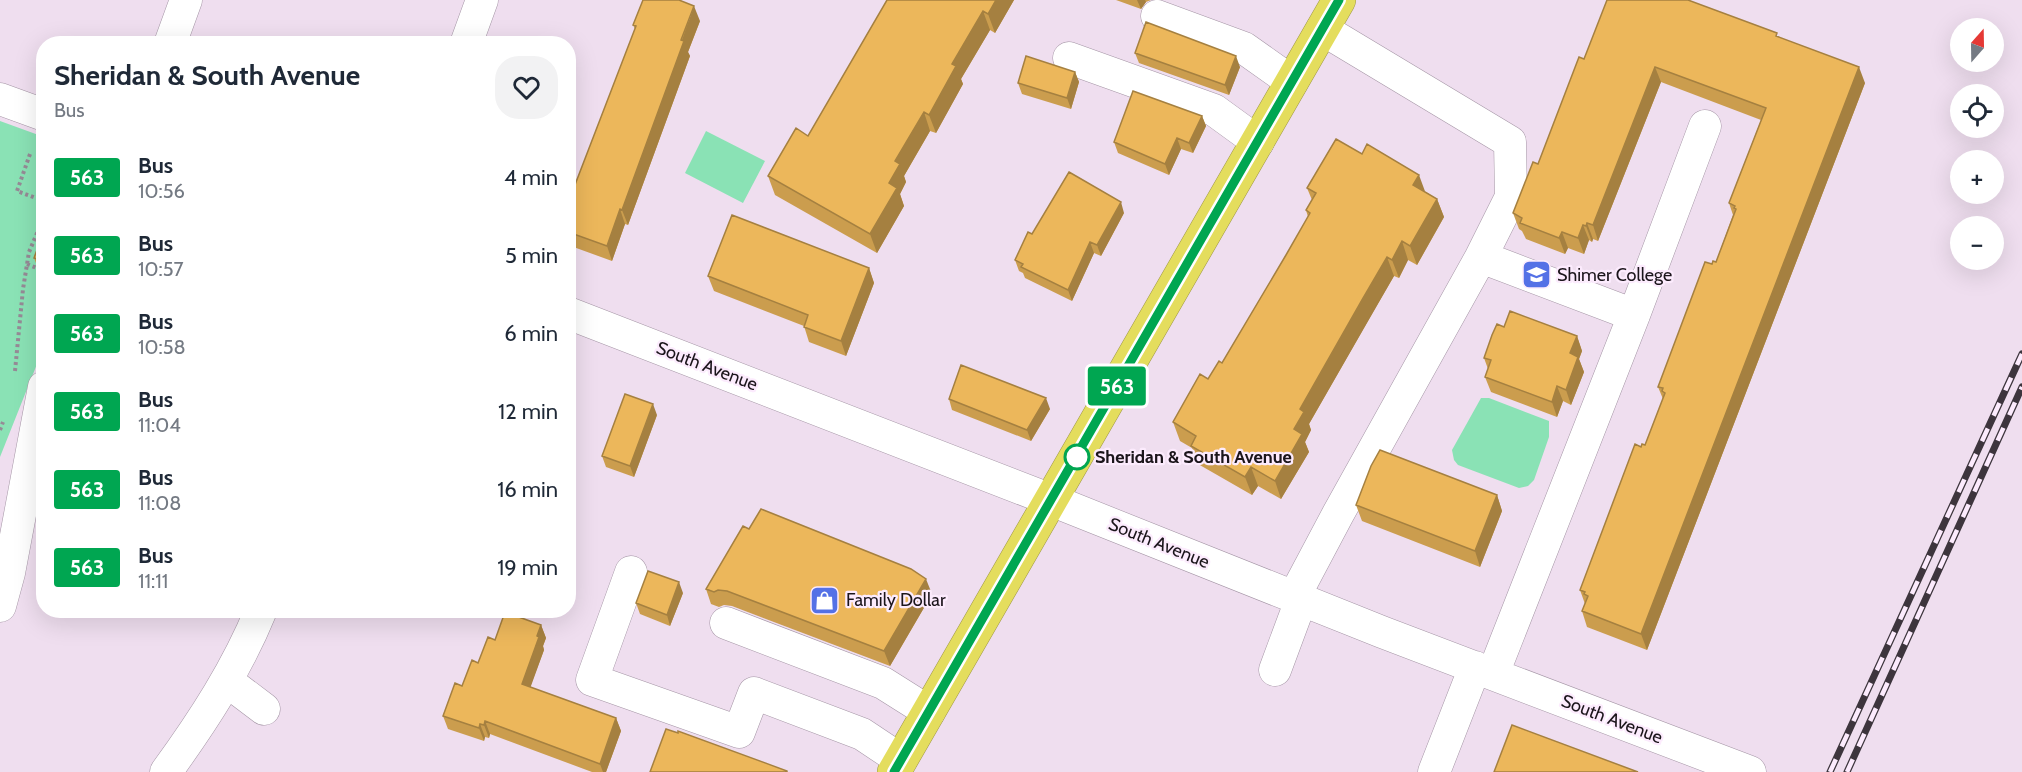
<!DOCTYPE html>
<meta charset="utf-8">
<style>
body{margin:0;font-family:Cabin,sans-serif;background:#f2f2f3;color:#1f2937;height:100vh;display:flex;flex-direction:column;font-size:22px;white-space:nowrap}
*{box-sizing:border-box;margin:0}
p{font-size:20px;color:#747a83}
.icon{flex:none;width:33px;height:33px;fill:none;stroke:currentColor;stroke-width:2;stroke-linecap:round;stroke-linejoin:round}
.map{position:relative;flex:1;overflow:hidden}
.panel{position:absolute;left:36px;top:36px;width:540px;height:582px;display:flex;flex-direction:column;background:#fff;border-radius:24px;box-shadow:0 6px 24px #0002}
.panel>*{flex:none}
.badge{padding:0 12px;border-radius:4px;font-size:21px;line-height:39px}
.needle{width:39px;rotate:20deg}
.tools{position:absolute;left:1950px;top:18px;display:grid;gap:12px}
.tools a{display:grid;place-items:center;width:54px;height:54px;border-radius:50%;background:#fff;box-shadow:0 6px 24px #0002;font-size:30px}
.map>.badge{position:absolute;translate:-50% -50%;box-shadow:0 0 0 3px #fff}
.round{display:grid;place-items:center;flex:none;width:63px;height:63px;border-radius:24px;background:#f2f2f3}
.head{display:flex;align-items:center;justify-content:space-between;height:102px;padding:0 18px}
h1{font-size:28px;font-weight:700;line-height:45px}
ul{padding:0;list-style:none}
li{display:flex;align-items:center;gap:18px;height:78px;padding:0 18px}
li div{flex:1}
li b{display:block;font-size:22px}
li em{font-style:normal}
li .badge{min-width:66px;font-weight:700;text-align:center}
.map>svg:first-child{display:block}
.green{fill:#8ae2b5}
.lines{fill:none;stroke-linecap:round;stroke-linejoin:round}
.minor-casing{stroke:#a596a6;stroke-width:33}
.highway-casing{stroke:#9e9746;stroke-width:34}
.path{stroke:#968a96;stroke-width:4;stroke-dasharray:3 3;stroke-linecap:butt}
.minor{stroke:#fff;stroke-width:32}
.highway{stroke:#e4dd5d;stroke-width:33}
.rail-casing{stroke:#3d353d;stroke-width:7}
.rail{stroke:#fcebfd;stroke-width:4.5;stroke-dasharray:14;stroke-linecap:butt}
.wall{fill:#cb9d4e}
.shaded-wall{fill:#a58040}
.building{fill:#ecb75b;stroke:#a58040;stroke-width:1.5}
.line-casing{stroke:#fff;stroke-width:14}
.line{stroke:#00a651;stroke-width:9}
.stop-dot{fill:#fff;stroke:#00a651;stroke-width:3}
.labels{text-anchor:middle;dominant-baseline:central;stroke-width:4.5;stroke-linejoin:round;paint-order:stroke}
.poi-label{font-size:18px;fill:#1b151b;stroke:#fcebfd;text-anchor:start}
.street-label{font-size:18px;fill:#1b151b;stroke:#fcebfd}
.stop-label{font-size:18px;font-weight:bold;fill:#1b151b;stroke:#fcebfd;text-anchor:start}
</style>
<div class="map">
<svg width="2022" height="772" viewBox="0 0 2022 772">
<rect width="100%" height="100%" fill="#efdeef"/>
<path class="green" d="M0,121l44,16 -1,212 -43,108z
M706,131l59,30 -22,42 -58,-30z
M1481,398h8l60,23v16l-15,43 -6,6 -9,2 -61,-23 -4,-5 -2,-10z"/>
<g class="lines">
<defs>
<path id="minor" d="M1157,16l87,32 48,34
M1322,29l188,113 1,55 -30,60
M170,44l16,-44
M466,44l16,-44
M1069,58l145,52 44,32
M0,99l44,16
M568,313l483,187 331,132 368,140
M631,572l-39,108 147,52 15,-39 108,41 39,26
M1294,597l44,-83 143,-257 153,58
M0,606l9,-33 35,-186
M726,623l157,60 46,29
M1275,670l26,-70
M1493,674l141,-359 71,-189
M227,681l37,28
M166,772c37,-51 71,-103 95,-162
M1434,772l41,-105"/>
<path id="highway" d="M894,772l445,-772"/>
</defs>
<use href="#minor" class="minor-casing"/>
<use href="#highway" class="highway-casing"/>
<path class="path" d="M30,154l-13,37 27,10
M27,264l17,7
M15,371l8,-82 6,-37 15,-35
M0,430l3,-8"/>
<use href="#minor" class="minor"/>
<use href="#highway" class="highway"/>
<defs>
<path id="rail" d="M1830,772l192,-418
M1847,772l175,-385"/>
</defs>
<use href="#rail" class="rail-casing"/>
<use href="#rail" class="rail"/>
</g>
<path class="wall" d="M887,0h127l-19,33 -5,-3 -29,49 2,5 -27,49 -6,-2 -26,45 2,6 -6,12 4,12 -27,47 -102,-58 -7,-19 40,-40z
M1116,0h35l-5,2 -5,7z
M700,21l-12,31 2,4 -62,169 -3,-1 -13,37 -44,-16v-42l67,-174 -2,-4z
M1778,36l87,47 -218,567 -60,-23 -5,-16 3,-7 -5,-14 61,-143 4,-2 18,-46 -5,-12 54,-123 4,-2 17,-47 -4,-12 32,-83 -100,-38 -63,159 -5,-2 -1,3 -3,-2 -5,14 -16,-6 -3,6 -39,-15 -4,-8 -3,-2 -6,-16 25,-49 46,-105z
M1135,53l105,14 -11,28 -90,-32z
M1075,72l4,10 -8,27 -49,-15 -4,-11z
M1202,116l4,10 -13,27 -12,-4 -12,26 -51,-22 -4,-11z
M1307,188l119,4 11,7 7,18 -27,48 -9,-5 -9,18 -5,-2 -25,43 -60,105 2,6 -6,12 4,10 -28,47 -23,-13 -6,9 -54,-31 -6,-16 -12,-7 -7,-19 49,-59 64,-108 22,-38 -2,-7 6,-10z
M1124,213l-23,43 -7,-3 -22,48 -47,-23 -2,-5 -4,-2 -4,-11 17,-26z
M44,231v35l-8,-3 -2,-5z
M869,268l5,15 -28,73 -37,-14 -5,-16 -90,-35 -6,-15z
M1504,327l73,9 5,15 -3,8 5,13 -13,33 -8,-4 -6,16 -66,-25 -6,-15 3,-8 -4,-11z
M949,399l101,10 -19,32 -79,-31z
M657,415l-23,62 -28,-10 -4,-11z
M1497,495l5,16 -22,56 -118,-46 -6,-16z
M749,529l183,65 -42,72 -158,-60 -8,-1 -5,2 -8,-3 -5,-15z
M683,593l-13,33 -30,-12 -4,-11z
M541,625l5,13 -3,8 1,4 -14,37 86,31 5,13 -15,41h-14l-102,-38 -1,4 -4,-1 -1,4 -36,-12 -5,-13 19,-30 33,-46z"/>
<path class="shaded-wall" d="M996,0h18l-19,33 -7,-19z
M1137,0h8l1,2 -5,7z
M694,6l6,15 -12,31 2,4 -62,169 -6,-15z
M983,11l7,19 -29,49 2,5 -27,49 -7,-18 23,-51z
M1236,56l4,11 -11,28 -4,-10z
M1655,67l6,15 -63,159 -5,-16z
M1859,67l6,16 -218,567 -6,-16z
M1075,72l4,10 -8,27 -4,-11z
M924,112l6,19 -26,45 2,6 -6,12 4,12 -27,47 -7,-19 25,-73z
M1202,116l4,10 -13,27 -4,-10z
M1177,138l4,11 -12,26 -4,-11z
M1419,175l7,19 -13,-9z
M1437,199l7,18 -27,48 -7,-19z
M1121,202l3,11 -23,43 -4,-11z
M620,209l5,15 -13,37 -5,-15z
M1587,223l6,16 -1,3 -6,-16z
M1583,225l6,15 -5,14 -6,-16z
M1562,232l6,16 -3,6 -6,-16z
M1402,241l6,19 -9,18 -7,-18z
M1090,242l4,11 -22,48 -4,-11z
M1387,257l7,19 -85,148 2,6 -6,12 4,10 -28,47 -6,-18 19,-52 6,-20z
M869,268l5,15 -28,73 -5,-15z
M1577,336l5,15 -3,8 5,13 -13,33 -5,-15 4,-37z
M1557,386l6,15 -6,16 -5,-15z
M1046,398l4,11 -19,32 -4,-11z
M653,404l4,11 -23,62 -4,-11z
M1251,467l7,19 -6,9 -7,-18z
M1497,495l5,16 -22,56 -5,-16z
M926,579l6,15 -42,72 -6,-15z
M679,582l4,11 -13,33 -3,-11z
M541,625l5,13 -3,8 1,4 -17,47 -5,-13z
M616,718l5,13 -15,41h-3l-3,-8z
M485,721l5,13 -1,4 -5,-13z
M480,724l5,13 -1,4 -5,-13z"/>
<path class="building" d="M643,0h36l15,6 -13,34 3,1 -62,169 -2,-1 -13,37 -39,-14v-29l68,-177 -3,-1z
M887,0h109l-8,14 -5,-3 -31,53 4,2 -27,49 -5,-3 -29,49 5,3 -11,19 8,5 -27,46 -102,-58 28,-48 12,8z
M1607,0h81l89,33 -1,3 83,31 -218,567 -59,-23 6,-15 -4,-2 1,-2 -5,-2 55,-146 6,3 1,-3 3,1 20,-52 -3,-2 1,-3 -5,-1 47,-125 7,2 1,-3 3,1 20,-53 -2,-1 1,-2 -6,-3 37,-95 -111,-41 -62,158 -6,-2 -1,3 -3,-1 -5,13 -16,-6 -3,6 -39,-15 2,-5 -9,-5 20,-51 5,2 41,-107 5,2z
M1146,22l90,34 -11,29 -90,-32z
M1026,56l49,16 -8,26 -49,-15z
M1133,91l69,25 -13,27 -12,-5 -12,26 -51,-22z
M1336,139l26,15 5,-10 52,31 -6,10 24,14 -27,47 -8,-5 -10,19 -5,-3 -25,43 -62,109 4,3 -10,17 8,5 -27,47 -24,-14 -6,10 -54,-31 5,-10 -23,-14 27,-48 8,5 11,-18 3,2 64,-108 24,-42 -4,-3 10,-17 -9,-5z
M1069,172l52,30 -24,43 -7,-3 -22,48 -47,-23 2,-3 -8,-4 13,-28 4,2z
M732,215l137,53 -28,73 -37,-14 4,-12 -100,-39z
M44,231v30l-10,-3z
M1510,311l67,25 -7,17 8,4 -12,33 -9,-4 -5,16 -67,-25 6,-17 -7,-2 8,-23 5,-11 7,3z
M961,365l85,33 -19,32 -78,-31z
M625,394l28,10 -23,62 -28,-10z
M1380,450l117,45 -22,56 -119,-46 15,-39z
M761,509l150,60 15,10 -42,72 -157,-60 -9,-1 -4,2 -8,-3 37,-63 6,3z
M648,571l31,11 -12,33 -31,-12z
M505,612l36,13 -4,11 2,1 -17,47 94,34 -16,46 -115,-43 -1,4 -4,-1 -1,4 -36,-12 12,-33 7,3 10,-26 6,3 10,-26 7,3z
M1512,725l126,47h-144z
M666,729l12,4v-2l109,40v1h-137z"/>
<g class="lines">
<defs>
<path id="line" d="M894,772l445,-772"/>
</defs>
<use href="#line" class="line-casing"/>
<use href="#line" class="line"/>
</g>
<defs>
<symbol id="school-square" viewBox="-11 -11 22 22"><rect x="-9" y="-9" width="18" height="18" rx="4" fill="#5471e6" stroke="#fcebfd"/><path d="M0-5L7-2L0 1L-7-2ZM-4 1L0 2.5L4 1V4Q0 6-4 4Z" fill="#fff"/></symbol>
<symbol id="shop-square" viewBox="-11 -11 22 22"><rect x="-9" y="-9" width="18" height="18" rx="4" fill="#5471e6" stroke="#fcebfd"/><path d="M-5-2.5h2.3a2.7 3.5 0 0 1 5.4 0H5L5.5 6h-11ZM-1.5-2.5h3a1.5 2.3 0 0 0-3 0Z" fill="#fff"/></symbol>
</defs>
<g fill-rule="evenodd">
<use href="#school-square" x="1520" y="258" width="33" height="33"/>
<use href="#shop-square" x="808" y="584" width="33" height="33"/>
</g>
<circle class="stop-dot" cx="1077" cy="457" r="12"/>
<g class="labels">
<g class="poi-label">
<text x="1557" y="275">Shimer College</text>
<text x="846" y="600">Family Dollar</text>
</g>
<g class="street-label">
<text transform="translate(707 366) rotate(21)">South Avenue</text>
<text transform="translate(1159 543) rotate(22)">South Avenue</text>
<text transform="translate(1612 719) rotate(21)">South Avenue</text>
</g>
<g class="stop-label">
<text x="1095" y="457">Sheridan &amp; South Avenue</text>
</g>
</g>
</svg>
<div class="tools">
<a><svg class="needle" viewBox="-14 -14 28 28"><path d="M0-13l5 13h-10z" fill="#e53935"/><path d="M0 13l5-13h-10z" fill="#747a83"/></svg></a>
<a><svg class="icon" aria-label="locate" viewBox="0 0 24 24"><circle cx="12" cy="12" r="6"/><path d="M12 2v4M12 18v4M2 12h4M18 12h4"/></svg></a>
<a>+</a>
<a>−</a>
</div>
<b class="badge" style="left:1117px;top:386px;background:#00a651;color:#fff">563</b>
<section class="panel">
<div class="head"><div><h1>Sheridan &amp; South Avenue</h1><p>Bus</p></div><a class="round"><svg class="icon" aria-label="heart" viewBox="0 0 24 24"><path d="M12 20l-8-8c-3-5 5-10 8-4 3-6 11-1 8 4z"/></svg></a></div>
<ul>
<li><span class="badge" style="background:#00a651;color:#fff">563</span><div><b>Bus</b><p>10:56</p></div><em>4 min</em></li>
<li><span class="badge" style="background:#00a651;color:#fff">563</span><div><b>Bus</b><p>10:57</p></div><em>5 min</em></li>
<li><span class="badge" style="background:#00a651;color:#fff">563</span><div><b>Bus</b><p>10:58</p></div><em>6 min</em></li>
<li><span class="badge" style="background:#00a651;color:#fff">563</span><div><b>Bus</b><p>11:04</p></div><em>12 min</em></li>
<li><span class="badge" style="background:#00a651;color:#fff">563</span><div><b>Bus</b><p>11:08</p></div><em>16 min</em></li>
<li><span class="badge" style="background:#00a651;color:#fff">563</span><div><b>Bus</b><p>11:11</p></div><em>19 min</em></li>
</ul>
</section>
</div>
